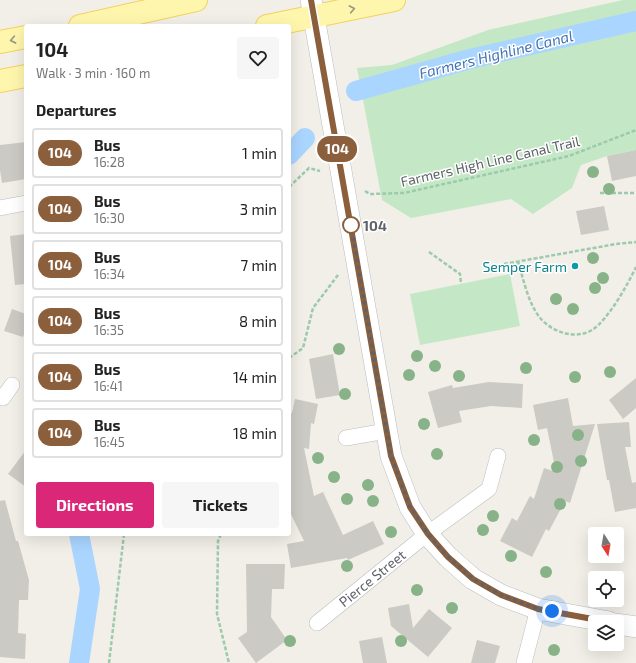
<!DOCTYPE html>
<meta charset="utf-8">
<style>
body{margin:0;font-family:"Exo 2",sans-serif;background:#f6f6f6;color:#222;height:100vh;display:flex;flex-direction:column;font-size:15px;white-space:nowrap}
*{box-sizing:border-box;margin:0}
p{font-size:13px;color:#767676}
.icon{flex:none;width:22px;height:22px;fill:none;stroke:currentColor;stroke-width:2;stroke-linecap:round;stroke-linejoin:round}
.map{position:relative;flex:1;overflow:hidden}
.drawer{position:absolute;left:24px;top:24px;width:267px;height:512px;display:flex;flex-direction:column;background:#fff;border-radius:4px;box-shadow:0 4px 16px #0002}
.drawer>*{flex:none}
.badge{padding:0 8px;border-radius:13px;font-size:14px;line-height:26px}
.needle{width:26px;rotate:169deg}
.buttons{position:absolute;left:588px;top:527px;display:grid;gap:8px}
.buttons a{display:grid;place-items:center;width:36px;height:36px;border-radius:4px;background:#fff;box-shadow:0 4px 16px #0002;font-size:20px}
.you{position:absolute;width:20px;height:20px;margin:-10px;border:3px solid #fff;border-radius:50%;background:#1a73e8;box-shadow:0 0 0 6px #1a73e833}
.map>.badge{position:absolute;translate:-50% -50%;box-shadow:0 0 0 2px #fff}
h2{padding:0 12px;font-size:15px;line-height:36px}
.round{display:grid;place-items:center;flex:none;width:42px;height:42px;border-radius:4px;background:#f6f6f6}
.summary{display:flex;align-items:center;justify-content:space-between;height:68px;padding:0 12px}
h1{font-size:19px;font-weight:700;line-height:30px}
.primary-button{display:flex;gap:8px;margin-top:auto;padding:8px 12px}
.primary-button a{flex:1;height:46px;border-radius:4px;background:#db2777;color:#fff;font-size:16px;font-weight:700;line-height:46px;text-align:center}
.primary-button a+a{background:#f6f6f6;color:#222}
ul{padding:0;list-style:none}
li{display:flex;align-items:center;gap:12px;height:50px;margin:0 8px 6px;padding:0 4px;border:2px solid #e0e0e0;border-radius:4px}
li div{flex:1}
li b{display:block;font-size:15px}
li em{font-style:normal}
li .badge{min-width:44px;font-weight:700;text-align:center}
.map>svg:first-child{display:block}
.green{fill:#c4e8c6}
.lines{fill:none;stroke-linecap:round;stroke-linejoin:round}
.canal{stroke:#a9d5ff;stroke-width:20}
.building{fill:#cccac4}
.street-casing{stroke:#b9bcc1;stroke-width:16}
.secondary-casing{stroke:#babdc3;stroke-width:22}
.primary-casing{stroke:#f3d25e;stroke-width:24}
.path{stroke:#9dc9ac;stroke-width:2.5;stroke-dasharray:4 2;stroke-linecap:butt}
.street{stroke:#fff;stroke-width:15}
.secondary{stroke:#fff;stroke-width:21}
.primary{stroke:#fff6ae;stroke-width:22}
.tree{fill:#88b388}
.oneway{stroke:#969680}
.line-casing{stroke:#fff;stroke-width:9}
.line{stroke:#8b5e3c;stroke-width:6}
.walk{stroke:#5e6268;stroke-width:4;stroke-dasharray:0 7.2}
.stop-dot{fill:#fff;stroke:#8b5e3c;stroke-width:2}
.culture-dot{fill:#0f9aa8;stroke:#fff;stroke-width:1.5}
.labels{text-anchor:middle;dominant-baseline:central;stroke-width:3;stroke-linejoin:round;paint-order:stroke}
.street-label{font-size:14px;fill:#5e6268;stroke:#fff}
.stop-label{font-size:14px;font-weight:bold;fill:#5e6268;stroke:#fff;text-anchor:start}
.culture-label{font-size:14px;fill:#0d838f;stroke:#fff;text-anchor:end}
.water-label{font-size:15px;font-style:italic;fill:#4273b4;stroke:#fff}
</style>
<div class="map">
<svg width="636" height="663" viewBox="0 0 636 663">
<rect width="100%" height="100%" fill="#f1efe7"/>
<path class="green" d="M623,0h13v150l-29,6 -26,9 -9,23 -39,26 -22,-15 -100,19 -29,-18 -25,-132 35,-3 96,-35z
M510,274l10,52 -100,19 -10,-51z"/>
<g class="lines">
<path class="canal" d="M356,91l114,-32 166,-38
M289,155l16,-17
M79,534l11,55 -11,74"/>
</g>
<path class="building" d="M26,142v37l-24,4 -2,-13v-25z
M636,150v26l-24,5 -5,-25z
M604,206l5,24 -28,5 -5,-24z
M26,234v50l-11,1 -5,-49z
M12,309l14,5v15l-3,8 -19,-6z
M333,354l7,41 -24,4 -7,-40z
M636,378v30l-13,11 -14,-19z
M489,382l34,2 -1,24 -31,-2 -32,5 3,11 -24,6 -10,-36 24,-7 1,3z
M568,398l5,28 22,-2 -25,79 -5,-2 -16,30 -3,-2 -14,28 -32,-16 12,-23 5,3 13,-25 4,3 10,-31 12,4 -9,-44 -9,2 -5,-25z
M295,399l23,5 -4,20 -3,-1 -2,26 -5,-1 10,48 9,-4 20,43 30,-14 11,23 -36,16 -1,-2 -56,10 -4,-24 17,-3 -15,-31v-97h3z
M629,422l2,25h-6l7,36 4,-1v26l-21,4 -6,-32h-2l-10,-56z
M26,450v37l-18,-13z
M5,500l11,41h2l11,39 -1,20h-9l-1,33 8,1 -1,25 -25,-2v-156z
M246,564h39l-1,25h-12l-1,28 16,23 -31,23 -18,-25 9,-6z
M409,604l4,24 16,-19 23,19 -24,29 -37,-31 -3,-18z
M382,637l5,26h-24l-4,-22z
M477,640l23,6 -5,17h-24z"/>
<g class="lines">
<defs>
<path id="street" d="M0,208l26,-5
M0,396l3,2 9,-13
M346,438l40,-7
M317,623l110,-89 62,-45 9,-33
M524,663l14,-54"/>
<path id="secondary" d="M311,0l80,456 19,51 17,27 21,23 25,22 28,16 37,14 71,13
M617,624l19,3"/>
<path id="primary" d="M80,26l116,-26
M267,26l127,-26
M0,42l26,-5
M0,81l26,-5"/>
</defs>
<use href="#street" class="street-casing"/>
<use href="#secondary" class="secondary-casing"/>
<use href="#primary" class="primary-casing"/>
<path class="path" d="M289,187l20,-19 11,3
M365,191l5,3 34,-1 165,-37 67,-26
M600,193h36
M429,252l31,22 1,10
M518,262c6,18 10,42 23,57 12,13 34,21 51,11 16,-10 36,-46 44,-63
M504,264l112,-20 20,-2
M289,358l14,-10 10,-40 25,-33
M221,534l-3,7 -1,73 12,49
M109,663l15,-129"/>
<use href="#street" class="street"/>
<use href="#secondary" class="secondary"/>
<use href="#primary" class="primary"/>
</g>
<g class="tree">
<circle cx="593" cy="172" r="6"/>
<circle cx="609" cy="189" r="6"/>
<circle cx="593" cy="258" r="6"/>
<circle cx="603" cy="278" r="6"/>
<circle cx="595" cy="288" r="6"/>
<circle cx="556" cy="299" r="6"/>
<circle cx="573" cy="309" r="6"/>
<circle cx="339" cy="349" r="6"/>
<circle cx="417" cy="356" r="6"/>
<circle cx="435" cy="366" r="6"/>
<circle cx="526" cy="368" r="6"/>
<circle cx="610" cy="372" r="6"/>
<circle cx="409" cy="375" r="6"/>
<circle cx="459" cy="376" r="6"/>
<circle cx="575" cy="377" r="6"/>
<circle cx="345" cy="394" r="6"/>
<circle cx="424" cy="424" r="6"/>
<circle cx="578" cy="435" r="6"/>
<circle cx="534" cy="440" r="6"/>
<circle cx="437" cy="454" r="6"/>
<circle cx="318" cy="458" r="6"/>
<circle cx="581" cy="461" r="6"/>
<circle cx="557" cy="467" r="6"/>
<circle cx="334" cy="477" r="6"/>
<circle cx="368" cy="485" r="6"/>
<circle cx="347" cy="499" r="6"/>
<circle cx="373" cy="501" r="6"/>
<circle cx="560" cy="504" r="6"/>
<circle cx="493" cy="516" r="6"/>
<circle cx="483" cy="530" r="6"/>
<circle cx="391" cy="532" r="6"/>
<circle cx="511" cy="556" r="6"/>
<circle cx="347" cy="566" r="6"/>
<circle cx="546" cy="572" r="6"/>
<circle cx="417" cy="590" r="6"/>
<circle cx="452" cy="608" r="6"/>
<circle cx="290" cy="641" r="6"/>
<circle cx="401" cy="641" r="6"/>
<circle cx="554" cy="650" r="6"/>
</g>
<defs><path id="oneway-chevron" d="M-2-3.5L2.5 0L-2 3.5" fill="none" stroke-width="1.6" stroke-linecap="round" stroke-linejoin="round"/></defs>
<g class="oneway">
<use href="#oneway-chevron" transform="translate(352 9) rotate(-11)"/>
<use href="#oneway-chevron" transform="translate(13 40) rotate(169)"/>
</g>
<g class="lines">
<defs>
<path id="line" d="M311,0l80,456 19,51 18,27 20,23 25,22 28,16 37,14 71,13"/>
</defs>
<use href="#line" class="line-casing"/>
<use href="#line" class="line"/>
<path class="walk" d="M351,225l40,231 19,51 18,27 20,23 25,22 28,16 37,14 14,2"/>
</g>
<circle class="stop-dot" cx="351" cy="225" r="8"/>
<circle class="culture-dot" cx="575" cy="266" r="4"/>
<g class="labels">
<g class="street-label">
<text transform="translate(490 161) rotate(-13)">Farmers High Line Canal Trail</text>
<text transform="translate(372 578) rotate(-39)">Pierce Street</text>
</g>
<g class="stop-label">
<text x="363" y="225">104</text>
</g>
<g class="culture-label">
<text x="567" y="266">Semper Farm</text>
</g>
<g class="water-label">
<text transform="translate(496 54) rotate(-14)">Farmers Highline Canal</text>
</g>
</g>
</svg>
<div class="buttons">
<a><svg class="needle" viewBox="-14 -14 28 28"><path d="M0-13l5 13h-10z" fill="#e53935"/><path d="M0 13l5-13h-10z" fill="#767676"/></svg></a>
<a><svg class="icon" aria-label="locate" viewBox="0 0 24 24"><circle cx="12" cy="12" r="6"/><path d="M12 2v4M12 18v4M2 12h4M18 12h4"/></svg></a>
<a><svg class="icon" aria-label="layers" viewBox="0 0 24 24"><path d="M12 4l9 5-9 5-9-5zM3 14l9 5 9-5"/></svg></a>
</div>
<div class="you" style="left:552px;top:611px"></div>
<b class="badge" style="left:337px;top:149px;background:#8b5e3c;color:#fff">104</b>
<section class="drawer">
<div class="summary"><div><h1>104</h1><p>Walk · 3 min · 160 m</p></div><a class="round"><svg class="icon" aria-label="heart" viewBox="0 0 24 24"><path d="M12 20l-8-8c-3-5 5-10 8-4 3-6 11-1 8 4z"/></svg></a></div>
<h2>Departures</h2>
<ul>
<li><span class="badge" style="background:#8b5e3c;color:#fff">104</span><div><b>Bus</b><p>16:28</p></div><em>1 min</em></li>
<li><span class="badge" style="background:#8b5e3c;color:#fff">104</span><div><b>Bus</b><p>16:30</p></div><em>3 min</em></li>
<li><span class="badge" style="background:#8b5e3c;color:#fff">104</span><div><b>Bus</b><p>16:34</p></div><em>7 min</em></li>
<li><span class="badge" style="background:#8b5e3c;color:#fff">104</span><div><b>Bus</b><p>16:35</p></div><em>8 min</em></li>
<li><span class="badge" style="background:#8b5e3c;color:#fff">104</span><div><b>Bus</b><p>16:41</p></div><em>14 min</em></li>
<li><span class="badge" style="background:#8b5e3c;color:#fff">104</span><div><b>Bus</b><p>16:45</p></div><em>18 min</em></li>
</ul>
<div class="primary-button"><a>Directions</a><a>Tickets</a></div>
</section>
</div>
